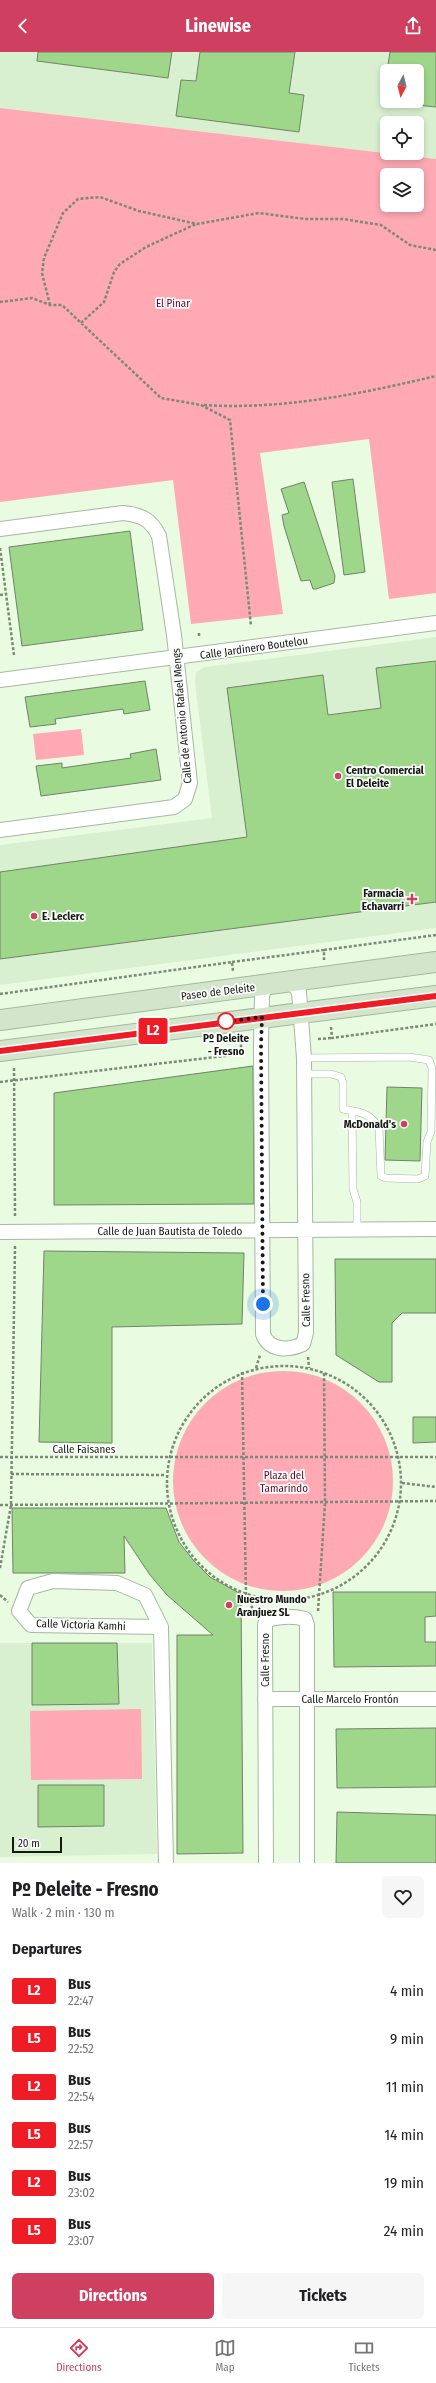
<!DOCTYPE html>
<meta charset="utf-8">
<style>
body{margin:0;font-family:"Fira Sans Condensed",sans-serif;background:#f6f6f6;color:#202124;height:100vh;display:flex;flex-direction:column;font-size:15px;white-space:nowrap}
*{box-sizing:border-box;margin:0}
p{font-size:13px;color:#757577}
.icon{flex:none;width:22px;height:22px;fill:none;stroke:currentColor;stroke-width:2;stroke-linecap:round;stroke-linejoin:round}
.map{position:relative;height:1811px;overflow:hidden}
.side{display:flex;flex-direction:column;background:#fff;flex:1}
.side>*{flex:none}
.badge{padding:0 8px;border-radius:3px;font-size:14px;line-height:26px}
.needle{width:26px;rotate:187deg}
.buttons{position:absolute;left:380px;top:12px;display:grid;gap:8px}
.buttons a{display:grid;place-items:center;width:44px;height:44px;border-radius:6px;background:#fff;box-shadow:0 2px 6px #0003;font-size:20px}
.scale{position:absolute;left:12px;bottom:10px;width:50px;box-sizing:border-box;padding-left:4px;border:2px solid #131a11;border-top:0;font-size:11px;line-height:14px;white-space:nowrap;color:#131a11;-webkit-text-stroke:3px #fff;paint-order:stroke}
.you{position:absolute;width:20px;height:20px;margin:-10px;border:3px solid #fff;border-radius:50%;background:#1a73e8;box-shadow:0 0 0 6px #1a73e833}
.map>.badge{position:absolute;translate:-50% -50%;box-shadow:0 0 0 2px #fff}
h2{padding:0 12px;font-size:15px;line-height:36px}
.round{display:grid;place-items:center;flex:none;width:42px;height:42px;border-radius:6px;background:#f6f6f6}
.overview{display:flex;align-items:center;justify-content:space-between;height:68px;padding:0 12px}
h1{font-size:19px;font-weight:700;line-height:30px}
.primary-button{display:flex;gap:8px;margin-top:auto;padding:8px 12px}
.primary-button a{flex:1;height:46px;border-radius:6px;background:#cf4060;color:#fff;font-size:16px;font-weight:700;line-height:46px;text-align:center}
.primary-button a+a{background:#f6f6f6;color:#202124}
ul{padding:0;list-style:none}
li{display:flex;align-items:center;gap:12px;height:48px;padding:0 12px}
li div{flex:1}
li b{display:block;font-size:15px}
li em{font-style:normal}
li .badge{min-width:44px;font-weight:700;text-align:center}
header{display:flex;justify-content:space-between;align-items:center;height:52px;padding:0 12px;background:#cf4060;color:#fff;font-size:18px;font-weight:700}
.dock{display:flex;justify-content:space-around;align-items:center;height:56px;border-top:1px solid #e0e0e0;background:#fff;font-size:11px;color:#757577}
.dock a{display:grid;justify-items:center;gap:2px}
.dock .on{color:#cf4060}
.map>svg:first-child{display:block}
.built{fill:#d8f0d0;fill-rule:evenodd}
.green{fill:#fea9b3;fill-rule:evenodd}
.building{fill:#9ed78a;stroke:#71826b}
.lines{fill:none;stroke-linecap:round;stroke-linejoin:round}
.lane-casing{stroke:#a6b8a0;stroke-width:8}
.street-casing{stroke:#a6b8a0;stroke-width:16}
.secondary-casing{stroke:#a6b8a0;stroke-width:22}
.path{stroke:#7c8978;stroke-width:2.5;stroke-dasharray:3 2;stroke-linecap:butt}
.lane{stroke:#fff;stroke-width:7}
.street{stroke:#fff;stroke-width:14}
.secondary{stroke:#d3e6cc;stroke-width:20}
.line-casing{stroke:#fff;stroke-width:9}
.line{stroke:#ee1c25;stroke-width:6}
.walk{stroke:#131a11;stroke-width:4;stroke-dasharray:0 7.2}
.poi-dot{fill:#cf4060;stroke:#fff;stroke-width:1.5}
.stop-dot{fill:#fff;stroke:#ee1c25;stroke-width:2}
.labels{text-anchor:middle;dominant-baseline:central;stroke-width:3.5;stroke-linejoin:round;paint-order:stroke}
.park-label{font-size:11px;fill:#610924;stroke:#fff}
.street-label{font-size:11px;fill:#131a11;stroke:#fff}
.poi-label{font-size:11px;font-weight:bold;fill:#131a11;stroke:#fff;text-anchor:start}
.stop-label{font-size:11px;font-weight:bold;fill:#131a11;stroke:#fff}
</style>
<header><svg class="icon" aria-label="back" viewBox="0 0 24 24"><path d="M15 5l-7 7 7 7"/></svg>Linewise<svg class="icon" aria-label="share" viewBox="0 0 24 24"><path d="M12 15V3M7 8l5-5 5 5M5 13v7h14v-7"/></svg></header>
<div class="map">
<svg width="436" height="1811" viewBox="0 0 436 1811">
<rect width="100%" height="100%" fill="#e9fce2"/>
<path class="built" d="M0,0h436v107l-436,-51zM387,19h30v30h-30zM387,71h30v30h-30z
M436,585v291l-436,57v-140l212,-27 -17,-135 1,-11 9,-5z
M0,1591h152l5,211 -157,3z"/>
<path class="green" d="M0,56l436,51v434l-47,6 -20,-160 -109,14 23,161 -92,10 -18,-144 -173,22zM387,123h30v30h-30z
M81,677l3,26 -48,5 -3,-26z
M173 1429a110 110 0 1 1 220 0a110 110 0 1 1-220 0Z
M141,1657l1,70 -111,1 -1,-69z"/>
<path class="building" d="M38,0h134l-4,26 -131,-17z
M200,0h95l-6,41 15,2 -5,37 -123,-16 5,-36 15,1z
M390,0h46v55l-19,-2v-34h-30z
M353,427l12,93 -21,3 -12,-93z
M304,430l31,94 -1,7 -18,6h-3l-3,-9 -9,1 -17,-55 -2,-11 7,-2 -8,-24z
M130,479l13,99 -121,16 -13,-99z
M436,609v241l-436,57v-87l247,-35 -20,-149 96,-13 5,40 53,-7 -5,-40z
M145,629l5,29 -26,4 -1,-5 -68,10 1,5 -26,3 -5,-30z
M156,697l5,31 -120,16 -5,-30 26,-3v5l34,-5 35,-5 -1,-4z
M253,1014l1,138 -200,1v-112z
M387,1035l35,1 -2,73 -35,-1z
M44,1199l200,2 -2,71 -130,3v116l-73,-1z
M335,1207h101v54h-34l-10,10v59h-13l-43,-27z
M413,1365h23v25l-23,1z
M12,1456h154l13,34 15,19 16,16 31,17 2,259 -66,1v-219h36l-46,-40 -17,-20 -26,-39 1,37h-112z
M333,1540h103v24l-11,1v25h11v24l-102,1z
M32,1591h85l2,61 -87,1z
M436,1676v59l-99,1 -1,-59z
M38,1733h66v41l-66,1z
M337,1760l99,3v48h-100z"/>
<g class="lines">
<defs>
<path id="lane" d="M304,1022h27l10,3 2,6v26c16,3 27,3 36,19l2,48 5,2 32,1 7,-3 2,-34 4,-10 1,-64 -3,-8 -20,-3 -105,1
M352,1059l1,78 4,13v27"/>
<path id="street" d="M0,477l123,-16c18,2 28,6 36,23l15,99 16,148 -5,16 -11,8 -174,23
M0,628l436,-57
M265,934l-3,10 -1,50 2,288c6,17 25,17 40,10l3,-11 -2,-275 -5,-66 -7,-10
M0,1180l436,-3
M161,1575l-130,-2 -12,-14 9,-23 25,-7 64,2 28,12 16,32 5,236
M265,1647h171
M266,1811l-1,-238 1,-5c12,-3 27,-5 39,-1l2,6v238"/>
<path id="secondary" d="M0,968l436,-58
M0,999l436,-55"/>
</defs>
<use href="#lane" class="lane-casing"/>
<use href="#street" class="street-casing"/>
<use href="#secondary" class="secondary-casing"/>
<path class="path" d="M0,250l32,-4 18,7h12l99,93 40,7 29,15 21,206
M50,253l-8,-32 2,-15 19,-45 15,-14 22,-2 39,14 58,13 62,-11 46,6h38l38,6 29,20 26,5
M81,271l23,-21 10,-30 6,-8 26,-17 50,-23
M204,353c78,5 156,-11 232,-29
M0,496l14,107
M0,543l6,-1
M199,581v5
M324,898l112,-15
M232,910l92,-12v10
M0,942l232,-32 1,9
M331,975l1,11 104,-14
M318,987l14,-1
M14,1016l1,149
M0,1030l242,-28 -2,-16
M308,1305l1,11
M167 1431a117 117 0 1 1 234 0a117 117 0 1 1-234 0Z
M256,1316l4,-13
M242,1320l4,222 8,18
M0,1405h436
M11,1422l155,1
M402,1431l34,4
M0,1453l436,-4
M0,1516l11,-63 4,-259
M0,1543l8,7
M318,1559l7,-108 -1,-131"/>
<use href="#lane" class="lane"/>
<use href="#street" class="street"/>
<use href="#secondary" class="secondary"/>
</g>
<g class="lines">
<defs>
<path id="line" d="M0,999l436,-55"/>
</defs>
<use href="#line" class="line-casing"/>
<use href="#line" class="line"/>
<path class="walk" d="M226,969l-3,1 39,-5 -1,29 2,258"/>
</g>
<g class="poi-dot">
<circle cx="338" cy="724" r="4"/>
<path d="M410 841h4v4h4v4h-4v4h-4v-4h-4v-4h4z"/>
<circle cx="34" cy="864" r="4"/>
<circle cx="404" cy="1072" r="4"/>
<circle cx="229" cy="1553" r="4"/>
</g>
<circle class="stop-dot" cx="226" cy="969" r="8"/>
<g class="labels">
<g class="park-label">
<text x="173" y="251">El Pinar</text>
<text x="284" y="1423">Plaza del<tspan x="284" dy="13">Tamarindo</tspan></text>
</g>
<g class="street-label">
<text transform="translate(254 596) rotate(-8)">Calle Jardinero Boutelou</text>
<text transform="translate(182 664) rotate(-95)">Calle de Antonio Rafael Mengs</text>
<text transform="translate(218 940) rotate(-7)">Paseo de Deleite</text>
<text x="170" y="1179">Calle de Juan Bautista de Toledo</text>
<text transform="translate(306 1248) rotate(-91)">Calle Fresno</text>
<text x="84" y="1397">Calle Faisanes</text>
<text transform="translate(81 1573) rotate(2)">Calle Victoria Kamhi</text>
<text transform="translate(265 1608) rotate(-90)">Calle Fresno</text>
<text x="350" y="1647">Calle Marcelo Frontón</text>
</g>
<g class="poi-label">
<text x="346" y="718">Centro Comercial<tspan x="346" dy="13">El Deleite</tspan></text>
<text x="404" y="841" text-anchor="end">Farmacia<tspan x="404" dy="13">Echavarri</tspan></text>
<text x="42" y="864">E. Leclerc</text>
<text x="396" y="1072" text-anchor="end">McDonald's</text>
<text x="237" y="1547">Nuestro Mundo<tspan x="237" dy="13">Aranjuez SL</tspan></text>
</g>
<g class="stop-label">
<text x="226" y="986">Pº Deleite<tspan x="226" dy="13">- Fresno</tspan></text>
</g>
</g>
</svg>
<div class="buttons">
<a><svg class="needle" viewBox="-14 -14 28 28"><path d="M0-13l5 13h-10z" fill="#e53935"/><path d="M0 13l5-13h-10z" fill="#757577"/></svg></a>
<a><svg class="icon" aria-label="locate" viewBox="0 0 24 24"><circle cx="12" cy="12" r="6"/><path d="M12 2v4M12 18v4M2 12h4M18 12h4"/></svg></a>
<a><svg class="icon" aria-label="layers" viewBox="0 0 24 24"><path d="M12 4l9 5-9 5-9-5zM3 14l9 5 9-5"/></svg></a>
</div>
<div class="scale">20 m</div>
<div class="you" style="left:263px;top:1252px"></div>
<b class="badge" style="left:153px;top:979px;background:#ee1c25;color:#fff">L2</b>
</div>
<section class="side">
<div class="overview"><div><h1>Pº Deleite - Fresno</h1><p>Walk · 2 min · 130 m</p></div><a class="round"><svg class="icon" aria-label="heart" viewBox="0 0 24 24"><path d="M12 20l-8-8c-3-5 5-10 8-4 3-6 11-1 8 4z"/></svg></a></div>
<h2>Departures</h2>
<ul>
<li><span class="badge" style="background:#ee1c25;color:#fff">L2</span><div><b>Bus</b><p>22:47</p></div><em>4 min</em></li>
<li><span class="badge" style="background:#ee1c25;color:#fff">L5</span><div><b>Bus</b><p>22:52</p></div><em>9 min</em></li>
<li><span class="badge" style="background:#ee1c25;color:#fff">L2</span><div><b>Bus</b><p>22:54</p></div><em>11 min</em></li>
<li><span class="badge" style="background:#ee1c25;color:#fff">L5</span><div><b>Bus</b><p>22:57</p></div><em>14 min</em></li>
<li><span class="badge" style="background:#ee1c25;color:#fff">L2</span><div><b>Bus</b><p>23:02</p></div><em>19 min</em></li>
<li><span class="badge" style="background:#ee1c25;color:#fff">L5</span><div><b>Bus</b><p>23:07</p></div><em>24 min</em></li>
</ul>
<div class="primary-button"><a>Directions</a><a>Tickets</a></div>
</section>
<nav class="dock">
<a class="on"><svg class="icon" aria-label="directions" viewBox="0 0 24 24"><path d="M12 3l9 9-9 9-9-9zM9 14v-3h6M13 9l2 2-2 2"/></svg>Directions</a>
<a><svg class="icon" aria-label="map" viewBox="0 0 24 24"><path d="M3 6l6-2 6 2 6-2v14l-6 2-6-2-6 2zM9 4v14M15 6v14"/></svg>Map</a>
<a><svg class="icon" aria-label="tickets" viewBox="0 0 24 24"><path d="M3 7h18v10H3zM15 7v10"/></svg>Tickets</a>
</nav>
